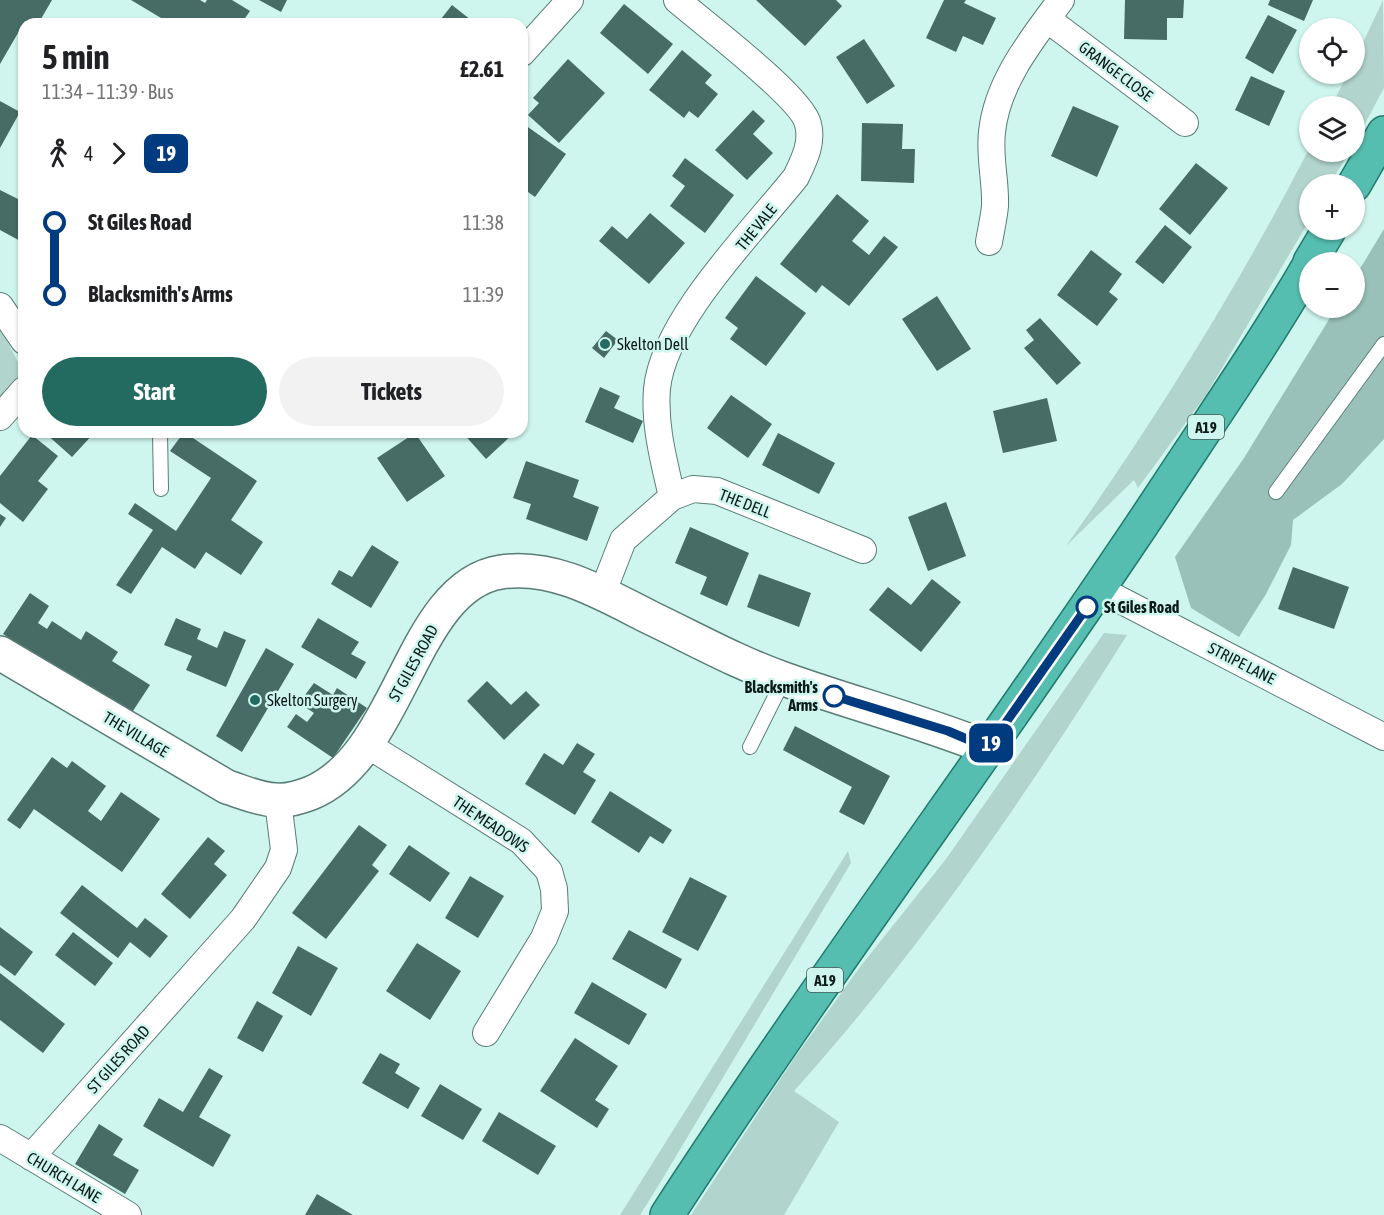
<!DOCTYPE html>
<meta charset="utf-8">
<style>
body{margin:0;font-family:"Asap Condensed",sans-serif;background:#f2f2f2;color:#202124;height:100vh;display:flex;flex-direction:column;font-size:22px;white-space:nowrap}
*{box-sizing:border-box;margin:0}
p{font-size:20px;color:#757577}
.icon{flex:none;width:33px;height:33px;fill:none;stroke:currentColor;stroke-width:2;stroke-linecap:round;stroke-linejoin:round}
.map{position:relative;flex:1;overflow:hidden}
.panel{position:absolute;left:18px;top:18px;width:510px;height:420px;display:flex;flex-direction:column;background:#fff;border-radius:18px;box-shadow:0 2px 4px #0004}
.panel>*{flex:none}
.badge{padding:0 12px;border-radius:9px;font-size:21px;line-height:39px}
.fabs{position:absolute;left:1299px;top:18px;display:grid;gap:12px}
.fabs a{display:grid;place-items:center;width:66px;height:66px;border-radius:50%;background:#fff;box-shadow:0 2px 4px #0004;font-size:30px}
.map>.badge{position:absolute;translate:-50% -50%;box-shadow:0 0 0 3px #fff}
.legs{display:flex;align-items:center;gap:9px;height:66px;padding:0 24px;font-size:20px}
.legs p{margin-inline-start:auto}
.head{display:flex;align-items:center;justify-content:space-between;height:102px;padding:0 24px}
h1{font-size:33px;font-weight:700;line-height:45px}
.cta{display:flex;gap:12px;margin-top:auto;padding:12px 24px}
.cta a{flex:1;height:69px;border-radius:36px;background:#236b61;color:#fff;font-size:24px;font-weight:700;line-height:69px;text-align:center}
.cta a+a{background:#f2f2f2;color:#202124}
ul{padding:0 24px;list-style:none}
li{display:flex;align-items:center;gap:21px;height:72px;font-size:22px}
li i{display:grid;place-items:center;width:9px;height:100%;margin:0 8px;background:currentColor}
li i::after{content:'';width:15px;height:15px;margin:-8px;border:4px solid;border-radius:50%;background:#fff}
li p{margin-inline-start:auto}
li:first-child i{background:linear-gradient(#0000 50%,currentColor 0)}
li:last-child i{background:linear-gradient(currentColor 50%,#0000 0)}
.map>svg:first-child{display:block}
.green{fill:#b1d4cd}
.forest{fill:#99c1b9}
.building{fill:#476c66}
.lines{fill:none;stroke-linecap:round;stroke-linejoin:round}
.service-casing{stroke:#5a7d77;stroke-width:16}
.minor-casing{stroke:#5a7d77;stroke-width:28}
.tertiary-casing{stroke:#5a7d77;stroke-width:36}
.trunk-casing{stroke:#217a6e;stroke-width:36}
.service{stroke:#fff;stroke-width:14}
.minor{stroke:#fff;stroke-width:26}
.tertiary{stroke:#fff;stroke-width:33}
.trunk{stroke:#56beb0;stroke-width:33}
.line-1-casing{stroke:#fff;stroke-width:14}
.line-1{stroke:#003b80;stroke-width:9}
.poi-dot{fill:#236b61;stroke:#cff6ee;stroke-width:2}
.stop-1-dot{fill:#fff;stroke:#003b80;stroke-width:3}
.labels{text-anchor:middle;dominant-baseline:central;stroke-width:5;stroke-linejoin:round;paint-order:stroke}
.shield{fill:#cff6ee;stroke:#465c58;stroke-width:1.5}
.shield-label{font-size:15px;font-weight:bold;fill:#0c1a18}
.street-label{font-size:16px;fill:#0c1a18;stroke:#cff6ee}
.poi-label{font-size:16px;fill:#0c1a18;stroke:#cff6ee;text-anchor:start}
.stop-label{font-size:16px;font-weight:bold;fill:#0c1a18;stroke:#cff6ee;text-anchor:start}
</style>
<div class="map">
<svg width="1384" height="1215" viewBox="0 0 1384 1215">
<rect width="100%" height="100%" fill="#cff6ee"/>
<path class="green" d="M1383,0l1,88 -29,54 -1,-36h-23l17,-32h6l1,-14z
M1309,149l1,3h39l-19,32h-20l-1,37 -103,174 -68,93 -4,-8 -68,66c90,-127 172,-259 243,-397z
M0,327l24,47 -24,25z
M1104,633l23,2c-100,159 -207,316 -333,456l45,31 -55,93h-93l102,-155 67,-93 86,-108z
M848,851l3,12 -191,320 -20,32h-20z"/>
<path class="forest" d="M1384,229v210l-42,45 -49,36 -2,25 -25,49 -27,43 -48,-29 -16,-51 69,-99 92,-150h18l1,-31z"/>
<path class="building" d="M0,0h52l-14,24 -13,-3 -25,43z
M131,0h69l5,3 2,-3h25l18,11 -9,13h-70z
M259,0h28l-6,12z
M756,0h80l6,6 -37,40z
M944,0h22l-2,3 32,15 -13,27 -20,-9 -7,16 -30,-14z
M1125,0h59l-1,18h-16v22l-43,-1z
M1270,0h43l-9,21 -36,-16z
M624,4l49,40 -25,30 -48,-41z
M452,5l24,19h-39z
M1268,15l29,15 -24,44 -28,-16z
M864,39l31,47 -28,18 -31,-47z
M682,50l30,25 -7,8 13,11 -20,24 -9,-7 -5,7 -35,-28z
M568,59l37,34 -46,50 -31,-28 11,-12 -6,-5z
M1251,76l34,15 -16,35 -34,-16z
M0,101l20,11 -20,36z
M1073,106l46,20 -22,51 -46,-21z
M753,110l12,11 -12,13 20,19 -26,27 -32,-30z
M862,123l41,1 -1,25h13l-1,34 -53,-2z
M525,125l41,29 -31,43 -7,-5 -6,8v-72z
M685,158l49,37 -29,38 -35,-27 15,-20 -13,-10z
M1196,163l32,25 -38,47 -31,-26z
M0,190l24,12v41l-24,-13z
M837,194l32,27 -17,20 17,14 15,-19 14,11 -49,59 -27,-21 -6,8 -36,-29z
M650,213l35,30 -36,41 -50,-43 13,-15 15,13z
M1165,225l27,22 -29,37 -28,-22z
M1091,250l31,24 -13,18 9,7 -21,27 -40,-31z
M756,276l50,37 -40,53 -36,-27 8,-11 -13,-10z
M937,296l34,53 -34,22 -35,-52z
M1040,318l41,45 -24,22 -33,-37 10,-8 -8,-10z
M606,331l12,9 -14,18 -12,-10z
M600,387l20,9 -6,12 29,13 -10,22 -48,-21z
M731,395l41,29 -24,34 -41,-30z
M1047,398l10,43 -54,12 -10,-42z
M44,432h51l-23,25z
M184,432l73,49 -26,39 32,22 -22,33 -35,-23 -11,17 -33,-22 -31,47 -15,-9 37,-55 -25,-16 7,-11 41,28 35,-53 -41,-27z
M462,432h49l2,2 -27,25z
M415,433l30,43 -38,26 -30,-44z
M778,433l57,30 -16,31 -57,-29z
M32,435l26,21 -20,25 10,8 -25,33 -23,-19v-27z
M526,461l53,19 -6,17 26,10 -12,34 -61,-22 5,-15 -18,-6z
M946,502l20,54 -38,15 -20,-54z
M0,514l6,4 -6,9z
M690,527l59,26 -22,53 -27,-12 7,-17 -32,-14z
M372,545l27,17 -28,46 -40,-24 8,-14 13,7z
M1293,567l56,20 -15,42 -56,-20z
M759,574l52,19 -12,34 -52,-20z
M932,579l29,23 -40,50 -52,-42 19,-23 23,18z
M30,593l19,13 -11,17 9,6 5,-8 29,19 5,-9 32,21 -6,9 38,24 -21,32 -126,-83z
M176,618l25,11 -4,10 20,9 7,-17 22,9 -20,47 -40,-17 6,-14 -28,-11z
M318,618l41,24 -8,12 15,8 -10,17 -55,-32z
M266,648l28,16 -52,88 -26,-16z
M487,681l24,24 15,-14 14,14 -36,35 -37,-39z
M314,683l19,12 4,-7 30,20 -34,50 -46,-31 9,-13 11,8 7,-9 -15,-10z
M795,726l95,50 -26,49 -25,-13 13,-25 -69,-37z
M577,743l18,11 -12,18 13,8 -21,35 -50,-31 19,-31 19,12z
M52,757l15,11 5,-7 34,25 -18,25 13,10 20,-29 39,27 -38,53 -88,-63 -14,20 -13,-9z
M610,791l62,39 -9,14 -13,-8 -11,17 -48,-31z
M359,825l28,20 -15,20 7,6 -53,68 -34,-26z
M208,837l17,14 -11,13 13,11 -37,44 -29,-25z
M409,845l41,28 -20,29 -41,-28z
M470,876l34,20 -26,42 -33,-20z
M690,877l37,19 -29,55 -36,-19z
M82,885l55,43 8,-10 23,18 -18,22 -20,-16 -12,16 -58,-45z
M0,927l33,25 -18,24 -15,-11z
M629,930l53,29 -16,30 -54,-30z
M73,932l40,31 -18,23 -40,-31z
M417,943l44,28 -31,49 -44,-29z
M298,946l40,22 -27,48 -39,-23z
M0,973l65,51 -22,29 -43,-33z
M592,982l55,32 -18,31 -55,-32z
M257,1001l26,15 -20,36 -26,-14z
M575,1038l43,28 -23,34 14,9 -12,19 -57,-37z
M380,1053l20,11 -5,9 25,15 -12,21 -46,-26z
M209,1068l14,8 -24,41 32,18 -18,32 -70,-41 16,-28 24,14z
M440,1084l42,25 -19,31 -42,-24z
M499,1112l57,34 -18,29 -56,-34z
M99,1124l24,15 -10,16 26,15 -14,24 -50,-30z
M317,1194l36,21h-48z"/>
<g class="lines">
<defs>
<path id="service" d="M160,432l1,57
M1276,492l108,-148
M750,747l34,-68"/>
<path id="minor" d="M1047,19l138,104
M522,53l48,-53
M989,242c2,-12 5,-25 6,-36 1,-25 -6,-49 -3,-74 5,-50 40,-93 69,-132
M0,306l24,35
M0,417l24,-27
M672,497c-8,-36 -18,-71 -15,-108 6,-68 96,-158 139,-212 8,-17 17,-34 12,-53 -6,-27 -106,-102 -131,-124
M1099,589l285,148
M602,594l21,-54 49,-43 21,-8 24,2 146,59
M366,744l155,97 28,30 5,18 1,22 -11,27 -58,95
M0,1138l128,77
M31,1157l212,-238 35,-51 6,-18 -6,-49"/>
<path id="tertiary" d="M0,653l227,134c16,5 31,12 48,13 11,1 26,-3 36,-7 91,-38 99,-207 190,-221 54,-8 104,23 150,46 44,21 87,45 133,61 67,24 137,42 204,69"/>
<path id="trunk" d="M1354,185l30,-52
M1310,262l19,-32
M667,1215c157,-242 331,-473 490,-713 52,-79 106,-157 153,-238"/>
</defs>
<use href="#service" class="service-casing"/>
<use href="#minor" class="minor-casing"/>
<use href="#tertiary" class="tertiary-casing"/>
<use href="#trunk" class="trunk-casing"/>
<use href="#service" class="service"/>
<use href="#minor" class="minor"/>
<use href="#tertiary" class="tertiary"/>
<use href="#trunk" class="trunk"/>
</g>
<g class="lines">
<defs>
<path id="line-1" d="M834,696l114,35 40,17 99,-141"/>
</defs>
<use href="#line-1" class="line-1-casing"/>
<use href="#line-1" class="line-1"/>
</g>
<g class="poi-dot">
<circle cx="605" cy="344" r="6"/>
<circle cx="255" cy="700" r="6"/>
</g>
<g class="stop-1-dot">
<circle cx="1087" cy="607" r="10"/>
<circle cx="834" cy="696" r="10"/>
</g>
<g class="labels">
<g class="shield">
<rect x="1188" y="415" width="36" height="24" rx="4.5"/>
<rect x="807" y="968" width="36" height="24" rx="4.5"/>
</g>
<g class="shield-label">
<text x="1206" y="427">A19</text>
<text x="825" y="980">A19</text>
</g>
<g class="street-label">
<text transform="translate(1116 71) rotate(37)">GRANGE CLOSE</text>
<text transform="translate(756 227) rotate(-51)">THE VALE</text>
<text transform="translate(745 503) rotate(21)">THE DELL</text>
<text transform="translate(413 663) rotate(-61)">ST GILES ROAD</text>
<text transform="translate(1242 663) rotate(27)">STRIPE LANE</text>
<text transform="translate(136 734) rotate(31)">THE VILLAGE</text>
<text transform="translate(491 824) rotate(34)">THE MEADOWS</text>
<text transform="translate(118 1059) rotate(-48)">ST GILES ROAD</text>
<text transform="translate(64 1177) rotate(31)">CHURCH LANE</text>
</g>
<g class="poi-label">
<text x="617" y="344">Skelton Dell</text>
<text x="267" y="700">Skelton Surgery</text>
</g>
<g class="stop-label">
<text x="1104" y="607">St Giles Road</text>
<text x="818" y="687" text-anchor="end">Blacksmith's<tspan x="818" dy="18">Arms</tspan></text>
</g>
</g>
</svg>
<div class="fabs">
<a><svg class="icon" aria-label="locate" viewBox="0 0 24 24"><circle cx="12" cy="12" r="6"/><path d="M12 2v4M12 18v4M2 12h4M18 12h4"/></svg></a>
<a><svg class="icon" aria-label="layers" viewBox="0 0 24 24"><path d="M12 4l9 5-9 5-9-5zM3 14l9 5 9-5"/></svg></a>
<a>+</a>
<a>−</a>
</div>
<b class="badge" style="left:991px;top:743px;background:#003b80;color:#fff">19</b>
<section class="panel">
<div class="head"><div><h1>5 min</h1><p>11:34 – 11:39 · Bus</p></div><b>£2.61</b></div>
<div class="legs"><svg class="icon" aria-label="walk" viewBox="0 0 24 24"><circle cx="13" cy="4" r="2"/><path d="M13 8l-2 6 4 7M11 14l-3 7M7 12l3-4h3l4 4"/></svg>4<svg class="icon" aria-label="forward" viewBox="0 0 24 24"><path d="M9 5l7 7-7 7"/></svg><b class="badge" style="background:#003b80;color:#fff">19</b></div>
<ul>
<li><i style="color:#003b80"></i><b>St Giles Road</b><p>11:38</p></li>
<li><i style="color:#003b80"></i><b>Blacksmith's Arms</b><p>11:39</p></li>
</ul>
<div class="cta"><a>Start</a><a>Tickets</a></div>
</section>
</div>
